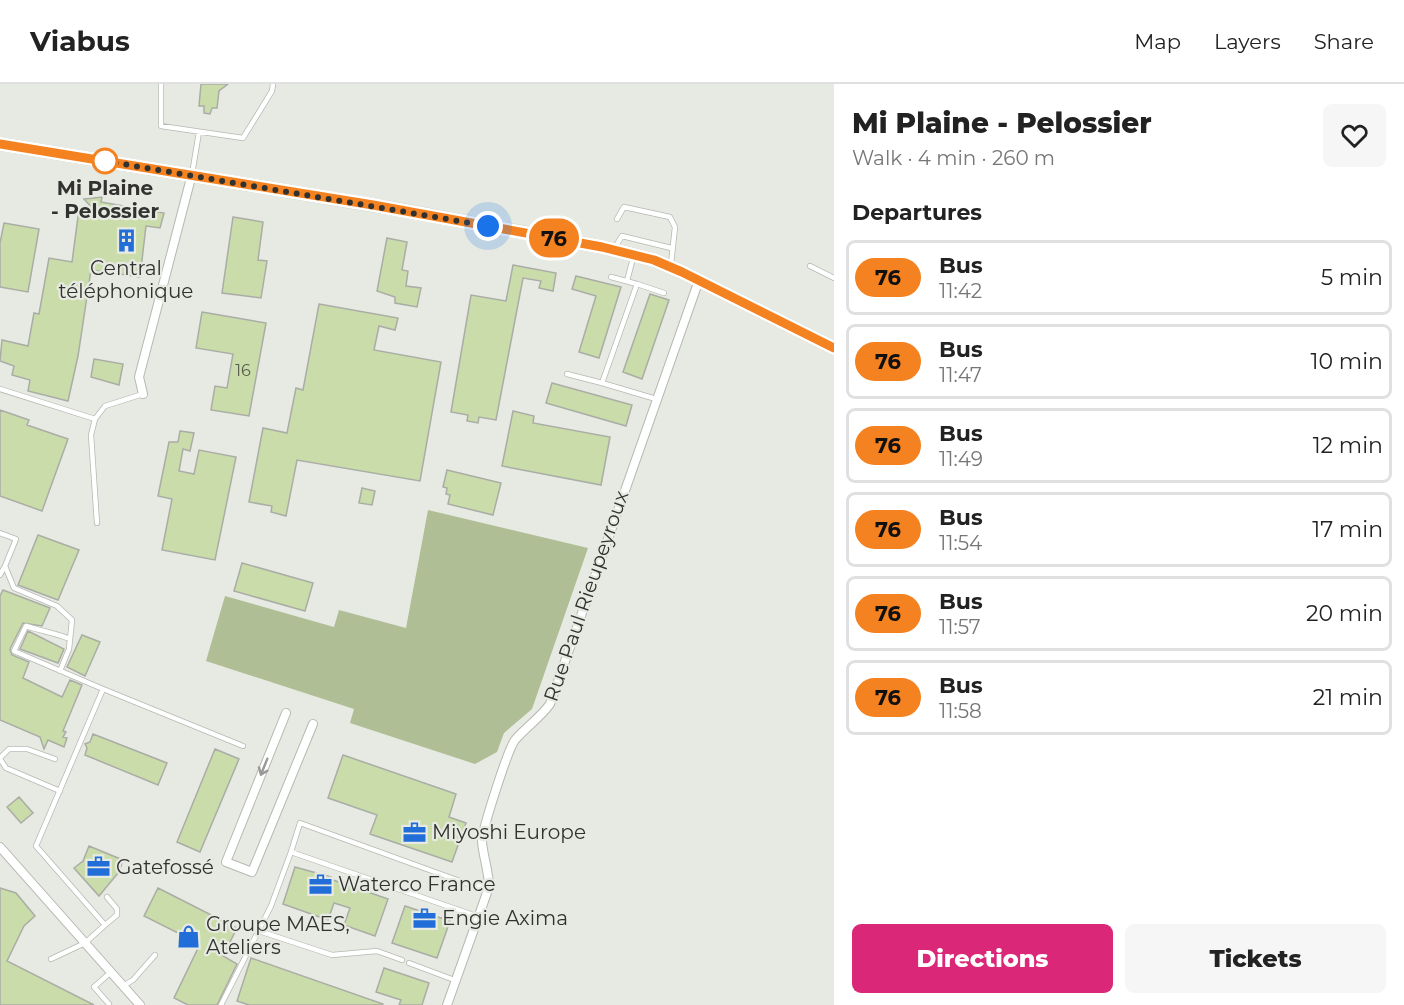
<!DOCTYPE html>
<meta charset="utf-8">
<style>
body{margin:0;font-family:Montserrat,sans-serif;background:#f6f6f6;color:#222;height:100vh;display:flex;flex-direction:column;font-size:22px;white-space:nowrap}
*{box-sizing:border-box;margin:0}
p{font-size:20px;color:#767676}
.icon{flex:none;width:33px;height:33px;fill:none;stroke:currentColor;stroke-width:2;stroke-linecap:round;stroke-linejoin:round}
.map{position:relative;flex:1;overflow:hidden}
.panel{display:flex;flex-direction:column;background:#fff;width:570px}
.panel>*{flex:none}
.badge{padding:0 12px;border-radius:20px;font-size:21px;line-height:39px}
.you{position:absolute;width:30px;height:30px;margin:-15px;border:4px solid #fff;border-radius:50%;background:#1a73e8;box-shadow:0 0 0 9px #1a73e833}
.map>.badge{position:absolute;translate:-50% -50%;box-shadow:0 0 0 3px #fff}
h2{padding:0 18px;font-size:22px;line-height:54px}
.round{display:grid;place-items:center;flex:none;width:63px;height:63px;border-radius:9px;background:#f6f6f6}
.summary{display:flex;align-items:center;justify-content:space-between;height:102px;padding:0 18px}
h1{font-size:28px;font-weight:800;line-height:45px}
.cta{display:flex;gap:12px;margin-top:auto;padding:12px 18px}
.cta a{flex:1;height:69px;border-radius:9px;background:#db2777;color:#fff;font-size:24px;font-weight:800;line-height:69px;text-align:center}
.cta a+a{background:#f6f6f6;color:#222}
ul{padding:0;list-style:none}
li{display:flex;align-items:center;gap:18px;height:75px;margin:0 12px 9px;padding:0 6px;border:3px solid #e0e0e0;border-radius:9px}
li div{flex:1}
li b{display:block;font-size:22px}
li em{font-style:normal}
li .badge{min-width:66px;font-weight:700;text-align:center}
header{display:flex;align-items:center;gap:36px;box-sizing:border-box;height:84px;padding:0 30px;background:#fff;border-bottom:2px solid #e0e0e0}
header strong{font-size:28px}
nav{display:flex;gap:33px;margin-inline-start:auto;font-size:21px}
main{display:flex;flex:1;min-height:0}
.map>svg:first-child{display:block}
.green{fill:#afbe95}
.building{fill:#c9dca9;stroke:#aaada6;stroke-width:1.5}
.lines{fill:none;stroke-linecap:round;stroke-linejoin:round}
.lane-casing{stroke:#b6b9b2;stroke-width:6}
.street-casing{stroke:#b6b9b2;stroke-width:10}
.secondary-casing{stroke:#b6b9b2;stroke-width:14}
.lane{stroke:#fff;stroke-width:4.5}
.street{stroke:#fff;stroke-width:8}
.secondary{stroke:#fff;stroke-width:12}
.oneway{stroke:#989897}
.line-casing{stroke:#fff;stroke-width:14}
.line{stroke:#f58220;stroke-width:9}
.walk{stroke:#31322f;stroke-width:6;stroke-dasharray:0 10.8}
.stop-dot{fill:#fff;stroke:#f58220;stroke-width:3}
.labels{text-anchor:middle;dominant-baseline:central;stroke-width:4.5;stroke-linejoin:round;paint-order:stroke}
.number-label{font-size:16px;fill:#575c4e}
.stop-label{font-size:20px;font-weight:bold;fill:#31322f;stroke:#e7eae2}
.poi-label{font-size:20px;fill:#31322f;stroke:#e7eae2;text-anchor:start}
.street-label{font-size:20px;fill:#31322f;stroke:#e7eae2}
</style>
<header>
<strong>Viabus</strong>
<nav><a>Map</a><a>Layers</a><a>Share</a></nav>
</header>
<main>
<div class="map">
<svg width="834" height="921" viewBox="0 0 834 921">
<rect width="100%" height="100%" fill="#e7eae2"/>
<path class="green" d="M428,426l160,38 -56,161 -28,24 -7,19 -22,12 -125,-41 4,-14 -148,-48 19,-65 109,31 5,-17 67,18z"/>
<path class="building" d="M201,0h27l-9,7 -2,17h-5l-2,6 -6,-1v-7h-5z
M102,113l-1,5 63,11 -4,15 -14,-2 -6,51 -49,-7 -13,86 -10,45 -40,-10 2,-11 -18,-5 2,-9 -14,-5 2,-21 26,6 6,-33 5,1 10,-56 23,4 7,-53 16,2 -11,-12z
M233,133l30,5 -5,38 9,1 -6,37 -39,-5z
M4,139l35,6 -11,63 -28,-5v-44z
M387,154l20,4 -5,28 6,1 -2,15 15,2 -4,19 -22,-4v-6l-18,-6z
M513,181l43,8 -3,18 -14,-3 2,-7 -18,-3 -27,142 -17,-3 -1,6 -11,-2 1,-6 -17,-3 20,-117 35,6z
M576,192l45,11 -22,71 -20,-6 17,-56 -24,-7z
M650,210l19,6 -27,79 -19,-7z
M319,220l79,14 -3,12 -16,-4 -5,24 67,12 -21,119 -123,-21 -11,56 -15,-4 1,-6 -23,-4 14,-74 24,5 9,-45 7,2z
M202,228l64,11 -17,93 -38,-6 4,-24 12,2 6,-34 -37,-6z
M94,275l29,5 -4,21 -28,-8z
M552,299l80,22 -6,21 -80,-23z
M0,326l29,10 -2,5 41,14 -26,72 -42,-15z
M513,327l21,5 -1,7 77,14 -9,48 -99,-19z
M180,347l14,2 -4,18 -7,-2 -4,22 15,3 5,-24 37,7 -21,103 -53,-10 10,-51 -14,-3 11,-54h9z
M447,386l54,13 -8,32 -45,-11 2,-9 -4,-1 1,-6 -4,-1z
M362,404l13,3 -3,14 -13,-2z
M38,451l41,15 -21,50 -40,-15z
M242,479l71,20 -8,28 -71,-20z
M3,506l47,18 -8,18 -19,-3 -13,26 2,6 17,7 -6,16 39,19 8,-17 12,5 -19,46 3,1 -3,5 4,1 -3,9 -16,-7 -4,9 -4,-12 -40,-17v-124z
M28,547l36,18 -6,14 -38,-14z
M82,551l18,7 -15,34 -18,-9z
M93,650l74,29 -9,22 -73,-30 2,-7 -2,-4 5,-2z
M215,665l24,10 -39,93 -23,-10z
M343,671l113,39 -7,23 17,6 -14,39 -82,-28 7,-19 -49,-17z
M19,713l14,16 -12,10 -14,-16z
M89,762l34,14 -4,12 -20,24 -25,-28 9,-7z
M295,783l36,10 -1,2 58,20 -13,37 -31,-11 6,-17 -16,-5 -6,17 -45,-16z
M0,804l16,5 19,23 -11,10 -17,35 87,44h-94z
M158,804l79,40 -14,28 14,8 -20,41h-29l-14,-7 26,-54 -56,-28z
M405,822l45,15 -13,37 -45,-15z
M251,874l132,46 -1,1h-133l-12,-4z
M384,884l45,15 -7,22h-23l2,-5 -25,-8z"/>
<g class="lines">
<defs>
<path id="lane" d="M161,0v42l82,12 29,-47 1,-7
M192,90l7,-42
M617,135l7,-12 46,10 5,10 -4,37
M614,165l8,-13 49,12
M810,182l24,12
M611,193l26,7
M627,197l6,-23
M567,290l35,9
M0,305l95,30 10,-13 38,-12
M656,315l-54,-16 35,-99 27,9
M95,335l-4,16 6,88
M0,449l16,6 -11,27 9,22 43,18 15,14 -3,29 -9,22
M0,491l5,-9
M70,555c-15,-6 -29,-8 -44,-13l-12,25 89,38
M0,674l9,-9h18l28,10
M0,675l6,9 54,23
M291,768l9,-29 168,61 21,3
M105,841l12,-10v-6l-10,-12
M259,847l73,24 45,-4 25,9
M51,875l34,-16 20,-18 -69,-79 67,-157 140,57
M409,879l48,18
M123,902l10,-6 22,-25
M109,920l-15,-17 17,-15
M221,921l50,-99 20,-54 188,65"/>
<path id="street" d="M143,310l-4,-17 53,-203
M286,629l-60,149 26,10 61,-148
M0,763l140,158
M447,921l42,-118c0,-16 -6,-30 -7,-46 0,-11 26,-92 33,-101 11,-13 25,-22 35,-36l149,-424"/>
<path id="secondary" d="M0,60l396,65 206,38 52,13 28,12 152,76"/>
</defs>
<use href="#lane" class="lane-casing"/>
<use href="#street" class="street-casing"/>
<use href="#secondary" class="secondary-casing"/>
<use href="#lane" class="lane"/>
<use href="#street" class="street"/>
<use href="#secondary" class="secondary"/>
</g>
<defs><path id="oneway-shaft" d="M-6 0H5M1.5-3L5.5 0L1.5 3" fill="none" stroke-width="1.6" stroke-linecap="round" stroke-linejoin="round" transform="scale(1.5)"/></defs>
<use class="oneway" href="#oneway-shaft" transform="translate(264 683) rotate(112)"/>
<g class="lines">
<defs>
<path id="line" d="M0,60l373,61 229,42 52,13 28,12 152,76"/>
</defs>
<use href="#line" class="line-casing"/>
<use href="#line" class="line"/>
<path class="walk" d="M105,77l383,65"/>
</g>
<defs>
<symbol id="building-bare" viewBox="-9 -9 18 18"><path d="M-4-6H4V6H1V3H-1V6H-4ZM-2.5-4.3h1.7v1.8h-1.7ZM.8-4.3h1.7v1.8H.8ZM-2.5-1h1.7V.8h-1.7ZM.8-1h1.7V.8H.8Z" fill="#226ed9" stroke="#e7eae2" stroke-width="2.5" paint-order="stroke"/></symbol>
<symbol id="office-bare" viewBox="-9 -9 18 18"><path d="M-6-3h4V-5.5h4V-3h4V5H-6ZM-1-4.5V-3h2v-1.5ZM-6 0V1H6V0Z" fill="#226ed9" stroke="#e7eae2" stroke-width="2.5" paint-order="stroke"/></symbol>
<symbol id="shop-bare" viewBox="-9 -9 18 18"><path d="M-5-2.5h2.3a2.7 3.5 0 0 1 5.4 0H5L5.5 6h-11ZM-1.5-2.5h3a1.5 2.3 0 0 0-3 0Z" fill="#226ed9" stroke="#e7eae2" stroke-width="2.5" paint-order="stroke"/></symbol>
</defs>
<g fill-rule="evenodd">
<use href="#building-bare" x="110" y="140" width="33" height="33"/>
<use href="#office-bare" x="398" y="732" width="33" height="33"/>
<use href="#office-bare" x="82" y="766" width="33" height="33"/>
<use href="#office-bare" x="304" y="784" width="33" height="33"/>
<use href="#office-bare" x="408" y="818" width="33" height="33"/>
<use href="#shop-bare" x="172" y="836" width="33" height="33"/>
</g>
<circle class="stop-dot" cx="105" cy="77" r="12"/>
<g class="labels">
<g class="number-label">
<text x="243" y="286">16</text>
</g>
<g class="stop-label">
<text x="105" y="104">Mi Plaine<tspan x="105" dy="23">- Pelossier</tspan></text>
</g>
<g class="poi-label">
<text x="126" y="184" text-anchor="middle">Central<tspan x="126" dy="23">téléphonique</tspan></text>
<text x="432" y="748">Miyoshi Europe</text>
<text x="116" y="783">Gatefossé</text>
<text x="338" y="800">Waterco France</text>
<text x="442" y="834">Engie Axima</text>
<text x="206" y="840">Groupe MAES,<tspan x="206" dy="23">Ateliers</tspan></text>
</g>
<g class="street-label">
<text transform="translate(586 512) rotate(-71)">Rue Paul Rieupeyroux</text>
</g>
</g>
</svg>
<div class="you" style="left:488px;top:142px"></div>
<b class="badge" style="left:554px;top:154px;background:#f58220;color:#111">76</b>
</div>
<section class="panel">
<div class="summary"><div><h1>Mi Plaine - Pelossier</h1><p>Walk · 4 min · 260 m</p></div><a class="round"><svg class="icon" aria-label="heart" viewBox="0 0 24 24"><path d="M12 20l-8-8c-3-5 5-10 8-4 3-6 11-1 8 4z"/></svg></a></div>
<h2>Departures</h2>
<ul>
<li><span class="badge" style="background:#f58220;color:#111">76</span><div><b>Bus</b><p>11:42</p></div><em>5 min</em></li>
<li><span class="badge" style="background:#f58220;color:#111">76</span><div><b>Bus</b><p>11:47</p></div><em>10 min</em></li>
<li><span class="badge" style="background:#f58220;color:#111">76</span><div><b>Bus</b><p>11:49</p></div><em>12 min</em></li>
<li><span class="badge" style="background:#f58220;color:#111">76</span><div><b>Bus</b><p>11:54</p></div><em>17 min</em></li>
<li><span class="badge" style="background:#f58220;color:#111">76</span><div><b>Bus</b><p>11:57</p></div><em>20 min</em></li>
<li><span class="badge" style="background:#f58220;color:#111">76</span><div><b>Bus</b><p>11:58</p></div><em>21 min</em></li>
</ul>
<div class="cta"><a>Directions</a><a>Tickets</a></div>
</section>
</main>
